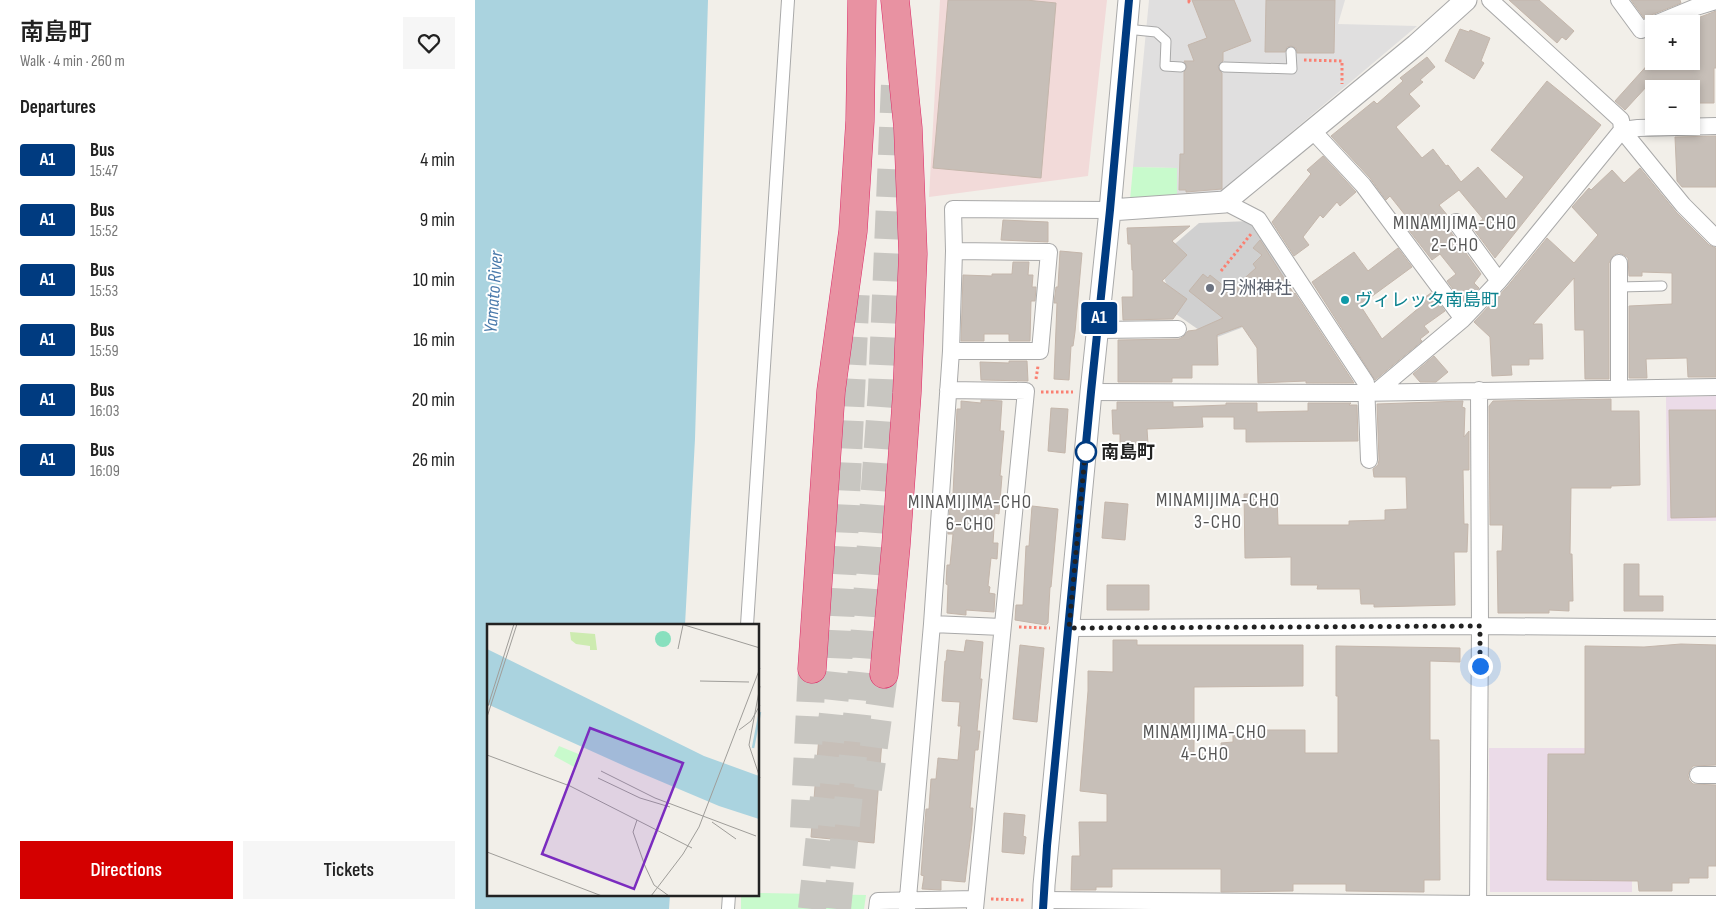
<!DOCTYPE html>
<meta charset="utf-8">
<style>
body{margin:0;font-family:"Sofia Sans Condensed","Noto Sans JP",sans-serif;background:#f6f6f6;color:#222;height:100vh;display:flex;flex-direction:column;font-size:19px;white-space:nowrap}
*{box-sizing:border-box;margin:0}
p{font-size:16px;color:#767676}
.icon{flex:none;width:28px;height:28px;fill:none;stroke:currentColor;stroke-width:2;stroke-linecap:round;stroke-linejoin:round}
.map{position:relative;flex:1;overflow:hidden}
.drawer{display:flex;flex-direction:column;background:#fff;width:475px}
.drawer>*{flex:none}
.badge{padding:0 10px;border-radius:4px;font-size:18px;line-height:32px}
.fabs{position:absolute;left:1170px;top:15px;display:grid;gap:10px}
.fabs a{display:grid;place-items:center;width:55px;height:55px;border-radius:0px;background:#fff;box-shadow:0 2px 8px #0003;font-size:25px}
.you{position:absolute;width:25px;height:25px;margin:-12px;border:4px solid #fff;border-radius:50%;background:#1a73e8;box-shadow:0 0 0 8px #1a73e833}
.map>.badge{position:absolute;translate:-50% -50%;box-shadow:0 0 0 2px #fff}
h2{padding:0 20px;font-size:19px;line-height:45px}
.round{display:grid;place-items:center;flex:none;width:52px;height:52px;border-radius:0px;background:#f6f6f6}
.head{display:flex;align-items:center;justify-content:space-between;height:85px;padding:0 20px}
h1{font-size:24px;font-weight:600;line-height:38px}
.primary-button{display:flex;gap:10px;margin-top:auto;padding:10px 20px}
.primary-button a{flex:1;height:58px;border-radius:0px;background:#d40000;color:#fff;font-size:20px;font-weight:600;line-height:58px;text-align:center}
.primary-button a+a{background:#f6f6f6;color:#222}
ul{padding:0;list-style:none}
li{display:flex;align-items:center;gap:15px;height:60px;padding:0 20px}
li div{flex:1}
li b{display:block;font-size:19px}
li em{font-style:normal}
li .badge{min-width:55px;font-weight:700;text-align:center}
main{display:flex;flex:1;min-height:0}
.map>svg:first-child{display:block}
.residential{fill:#e0dfdf}
.commercial{fill:#f2dad9}
.industrial{fill:#ebdbe8}
.religious{fill:#d0d0d0}
.park{fill:#c8facc}
.water{fill:#aad3df}
.building{fill:#c7bfb8;stroke:#c4b6ab}
.lines{fill:none;stroke-linecap:round;stroke-linejoin:round}
.motorway-tunnel{stroke:#c8c6c1;stroke-width:28;stroke-dasharray:28 14;stroke-linecap:butt}
.service-casing{stroke:#a9a9a9;stroke-width:11}
.pedestrian-casing{stroke:#a9a9a9;stroke-width:14}
.minor-casing{stroke:#a9a9a9;stroke-width:18}
.tertiary-casing{stroke:#a9a9a9;stroke-width:23}
.motorway-casing{stroke:#dc2a67;stroke-width:29}
.path{stroke:#fa8072;stroke-width:3;stroke-dasharray:2.5 2.5;stroke-linecap:butt}
.service{stroke:#fff;stroke-width:9}
.pedestrian{stroke:#fff;stroke-width:12}
.minor{stroke:#fff;stroke-width:16}
.tertiary{stroke:#fff;stroke-width:21}
.motorway{stroke:#e892a2;stroke-width:28}
.line-casing{stroke:#fff;stroke-width:11}
.line{stroke:#003b80;stroke-width:8}
.walk{stroke:#222;stroke-width:5;stroke-dasharray:0 9}
.worship-dot{fill:#6b7280;stroke:#fff;stroke-width:2}
.culture-dot{fill:#0f9aa8;stroke:#fff;stroke-width:2}
.stop-dot{fill:#fff;stroke:#003b80;stroke-width:2.5}
.labels{text-anchor:middle;dominant-baseline:central;stroke-width:4;stroke-linejoin:round;paint-order:stroke}
.worship-label{font-size:18px;fill:#5b616d;stroke:#fff;text-anchor:start}
.culture-label{font-size:18px;fill:#0d838f;stroke:#fff;text-anchor:start}
.stop-label{font-size:18px;font-weight:bold;fill:#222;stroke:#fff;text-anchor:start}
.neighbourhood-label{font-size:19px;letter-spacing:1px;fill:#555;stroke:#fff}
.water-label{font-size:19px;font-style:italic;fill:#4a7aab;stroke:#fff}
.inset-river{fill:none;stroke:#aad3df;stroke-width:2.5}
.inset-road{fill:none;stroke:#9f9d99;stroke-width:1}
.view{fill:#7b2cbf;fill-opacity:0.15;stroke:#7b2cbf;stroke-width:2.5}
.inset-edge{fill:none;stroke:#222;stroke-width:2.5}
</style>
<main>
<section class="drawer">
<div class="head"><div><h1>南島町</h1><p>Walk · 4 min · 260 m</p></div><a class="round"><svg class="icon" aria-label="heart" viewBox="0 0 24 24"><path d="M12 20l-8-8c-3-5 5-10 8-4 3-6 11-1 8 4z"/></svg></a></div>
<h2>Departures</h2>
<ul>
<li><span class="badge" style="background:#003b80;color:#fff">A1</span><div><b>Bus</b><p>15:47</p></div><em>4 min</em></li>
<li><span class="badge" style="background:#003b80;color:#fff">A1</span><div><b>Bus</b><p>15:52</p></div><em>9 min</em></li>
<li><span class="badge" style="background:#003b80;color:#fff">A1</span><div><b>Bus</b><p>15:53</p></div><em>10 min</em></li>
<li><span class="badge" style="background:#003b80;color:#fff">A1</span><div><b>Bus</b><p>15:59</p></div><em>16 min</em></li>
<li><span class="badge" style="background:#003b80;color:#fff">A1</span><div><b>Bus</b><p>16:03</p></div><em>20 min</em></li>
<li><span class="badge" style="background:#003b80;color:#fff">A1</span><div><b>Bus</b><p>16:09</p></div><em>26 min</em></li>
</ul>
<div class="primary-button"><a>Directions</a><a>Tickets</a></div>
</section>
<div class="map">
<svg width="1241" height="909" viewBox="0 0 1241 909">
<rect width="100%" height="100%" fill="#f2efe9"/>
<path class="residential" d="M674,0h196l-7,24 79,2 -199,168 -41,4 -1,-30 -43,-1z"/>
<path class="commercial" d="M465,0h167l-19,176 -159,21z"/>
<path class="industrial" d="M1241,396v125h-49l-1,-124z
M1014,748h142l1,144h-142z"/>
<path class="religious" d="M775,221l44,63 -53,44 -29,11 -36,-25 -16,-49 9,-16 30,-26z"/>
<path class="park" d="M658,167l44,1v30l-47,2z
M284,893l107,2 -2,14h-123v-14h18z"/>
<path class="water" d="M0,0h233l-13,439 -10,186h-196v270h181l-1,14h-194z"/>
<path class="building" d="M473,0h78l30,3 -15,175 -108,-10z
M717,0h42l17,41 -28,11v9l-5,5 1,4 3,3v116l-36,3v-2h-7l1,-36h4v-82l3,-5 -3,-6h10l-6,-16 19,-7z
M791,0h69l-1,53h-37l-1,-5 -5,-2 -4,1 -2,5h-20z
M1034,0h30l35,31 -8,9 -4,-3 -5,6z
M1156,0h49l1,3 -37,15z
M1241,11v57h-2v35h-23v-14h-39l-4,-4 -23,25 -10,-9 36,-40h40v-37h-9z
M985,29l9,3 1,-2 20,8 -9,23 3,2 -10,16 -29,-18z
M952,57l8,10 -15,13 3,2 -14,12 11,12 -24,21 26,31 11,-9 13,17 2,-1 13,17 17,-15 28,32 18,-22 -33,-27 56,-69 54,44 -106,133 -23,-31 11,-8 -24,-29 -20,15 9,11 -2,7 2,5 33,46 -7,9 5,5 -15,16 -17,-23 9,-7 -16,-20 -8,6 -24,-31 5,-4 -23,-29 -4,4 -16,-22 -39,-42 43,-35 3,3 26,-23 -3,-3z
M1241,136v51h-34l-5,-6 -2,-44z
M848,156l33,36 -16,14 -3,-4 -14,16 -3,-3 -17,22 6,8 -15,11 -22,-34 39,-48 -4,-4z
M1165,168l36,44 33,33 7,3v129h-28l-1,-19 -41,1 1,19h-18v-72l43,-2v-31l-30,-1v4h-13l-1,-18 -4,-3 -5,-2 -5,2 -5,8v116h-24l-1,-49h-9l-1,-52 -41,46h9l1,35h-14v6h-18l1,10 -20,1 -2,-39 -16,-15 33,-35 40,-49 27,25 24,-28 -26,-28 17,-19 2,2 21,-20 12,13z
M528,220l45,2v20l-47,-2z
M715,226l-18,15 15,14 -25,26 25,18 -14,20 -50,1 -1,-23h11v-27h-1l-1,-26h-3l-1,-16z
M785,240l34,54 1,-1 59,90h-48v-2l-48,2 -1,-35 -15,-22 -25,9 1,30h-26v13h-20v4h-54v-42l61,-1 4,-2 5,-6 8,-1 27,-12 -34,-27 14,-17 5,4 2,-3 20,16 26,-23 -3,-4 9,-9 -9,-7z
M923,248l14,19 -52,38 22,34 39,-33 -3,-4 13,-9 14,18 -21,15 5,6 -9,7 2,2 -47,39 -63,-98 42,-30 14,19z
M585,251l22,2 -7,79 -2,14h-2l-2,34 -15,-1 3,-76h-3l2,-16h2z
M538,262h16l-1,13h5l-1,12h4l-1,14h-4l-1,40h-21v-7h-25v7h-23l2,-66 29,1v-2h20z
M959,356l14,16 -12,10h-16l-7,-8z
M534,361h18l1,20 -47,-1 -1,-18 29,1z
M1136,399v12h28l1,74 -29,1v2h-40l-1,66h2l1,47h-4v10l-20,-1v3h-51l-1,-62h5l1,-26h-13l-1,-119 4,-5z
M506,400l21,1 -2,30h4l-4,45h2l-3,38 -4,-1 -2,30h5l-1,16 -6,-1 -3,28 2,1 -1,6 6,1 -1,18 -28,-2v5l-19,-2 1,-28 -2,-1 1,-19h3l3,-31h-5l3,-40h2l4,-85h4v-8l20,2z
M988,401l-1,6 3,1 -1,29 5,-6v39h-6l1,54h4l-1,28h-13l1,53 -81,2v-3h-13l-1,-15h-43l1,-4h-27v-28l-46,1 -1,-64h33l1,31h71v-4l36,-1v-10l22,-1 -1,-32h-32l-1,-8 5,-4 1,-5 -2,-56z
M642,402h56v5l53,-2v-2h31v9l51,-1v-8h43l-2,2h8l1,36 -112,1v-13h-12v-12h-32l1,10 -56,2 1,15 -28,1v-11h-7l-1,-24h5z
M576,408l17,1 -3,44 -17,-2z
M1194,410h47v107l-45,1z
M630,502l23,2 -3,36 -23,-2z
M557,506l26,3 -7,78h-1l-2,36 -2,2 -31,-5 1,-15h7l3,-59h3z
M1149,564h15v32h24v15h-39z
M632,585h42v25h-42z
M491,640l17,2 -3,37h2l-5,52h3l-2,19h-3l-5,58h3l-1,17 -7,57 -24,-2v10l-19,-1 2,-13 -3,-1 5,-66h3l2,-30h5l2,-21 20,2 3,-34h-3l2,-24 -18,-1 3,-40h1l1,-11 17,2z
M638,640h24v5h166v41l-109,1v67h28l-1,-11 12,-1v-8l25,1v-5h47v23h33v-57h-2v-50l124,2v14l-30,-1v79h9l1,140h-16v12l-78,-1v-7h-53v7l-72,1v-23h-109v18h-16v3h-25l1,-34h8l-1,-34h28v-28l-27,-3 8,-100v-20l25,1z
M1206,644l35,1v120l-23,1 -3,4 -2,5 1,5 4,4 23,1v81h-8v12h-19v5h-17v8h-33l-1,-10 -91,-1 1,-126h37v-108l59,1z
M545,645l24,3 -7,74 -24,-3z
M344,736l63,5 -8,102 -63,-6z
M529,813l21,2 -2,21 3,1 -2,17 -22,-2z"/>
<g class="lines">
<path class="motorway-tunnel" d="M393,789l16,-115
M329,828l8,-159
M337,909l26,-242 18,-380
M362,909l25,-240 20,-279 13,-306"/>
<defs>
<path id="service" d="M651,29l30,3 10,9 -1,25 16,1
M749,67l68,2 -1,-17
M1144,287l43,-1"/>
<path id="pedestrian" d="M272,625l41,-625
M253,909l1,-14"/>
<path id="minor" d="M1015,0l131,120 1,10 61,75 33,33
M1144,0l22,30 13,-6
M1180,24l41,-17 20,-6
M837,130l51,55 100,134
M750,202l33,17 108,164 3,77
M981,222l43,59
M1144,263v125
M623,330l80,-1
M476,351h89l9,-99 -95,-1
M473,390l78,1 -51,518
M616,392l265,1 360,-6
M901,392l87,-73 36,-38 123,-151 16,-2 78,-2
M457,624l70,3
M593,628l412,-2 236,2
M1223,775h18
M568,900l435,4h238
M402,909l1,-8 97,-2
M432,909l25,-285 19,-273 3,-100 -1,-42 157,1
M1003,909l2,-283 -1,-236"/>
<path id="tertiary" d="M635,210l115,-8 191,-157 50,-45
M568,909l1,-24 47,-493 19,-182 19,-210"/>
<path id="motorway" d="M337,669l19,-278 22,-160 7,-110 2,-121
M409,674l12,-129 11,-152 6,-139 -5,-126 -13,-128"/>
</defs>
<use href="#service" class="service-casing"/>
<use href="#pedestrian" class="pedestrian-casing"/>
<use href="#minor" class="minor-casing"/>
<use href="#tertiary" class="tertiary-casing"/>
<use href="#motorway" class="motorway-casing"/>
<path class="path" d="M714,0v2l2,-1
M829,60l38,1v23
M746,271l30,-37
M561,379l2,-13
M566,392h32
M544,627l31,1
M516,899l34,1"/>
<use href="#service" class="service"/>
<use href="#pedestrian" class="pedestrian"/>
<use href="#minor" class="minor"/>
<use href="#tertiary" class="tertiary"/>
<use href="#motorway" class="motorway"/>
</g>
<g class="lines">
<defs>
<path id="line" d="M568,909l4,-63 44,-454 19,-182 19,-210"/>
</defs>
<use href="#line" class="line-casing"/>
<use href="#line" class="line"/>
<path class="walk" d="M611,452v-8l-17,184 411,-2v40"/>
</g>
<circle class="worship-dot" cx="735" cy="288" r="5"/>
<circle class="culture-dot" cx="870" cy="300" r="5"/>
<circle class="stop-dot" cx="611" cy="452" r="10"/>
<g class="labels">
<g class="worship-label">
<text x="745" y="288">月洲神社</text>
</g>
<g class="culture-label">
<text x="880" y="300">ヴィレッタ南島町</text>
</g>
<g class="stop-label">
<text x="626" y="452">南島町</text>
</g>
<g class="neighbourhood-label">
<text x="980" y="223">MINAMIJIMA-CHO<tspan x="980" dy="22">2-CHO</tspan></text>
<text x="743" y="500">MINAMIJIMA-CHO<tspan x="743" dy="22">3-CHO</tspan></text>
<text x="495" y="502">MINAMIJIMA-CHO<tspan x="495" dy="22">6-CHO</tspan></text>
<text x="730" y="732">MINAMIJIMA-CHO<tspan x="730" dy="22">4-CHO</tspan></text>
</g>
<g class="water-label">
<text transform="translate(19 292) rotate(-86)">Yamato River</text>
</g>
</g>
<g transform="translate(12 624)">
<rect width="272" height="272" fill="#f2efe9"/>
<path d="M83,8l25,2 2,16h-7v-4l-14,-2 -5,-4z" fill="#cdebb0"/>
<path d="M72,122l22,9 -5,13 -22,-12z" fill="#c8facc"/>
<path d="M168 15a8 8 0 1 1 16 0a8 8 0 1 1-16 0Z" fill="#88e0be"/>
<path d="M0,25l217,107 55,20v43l-40,-13 -90,-38 -142,-64z" fill="#aad3df"/>
<path class="inset-river" d="M266,124l7,-36"/>
<path class="inset-road" d="M194,0l79,24M191,25l5,-24M213,57l49,1M273,62l-11,59 11,33M1,82l26,-82M0,93l30,-93M252,106l12,-9 9,-16M0,131l83,31 122,62M114,147l54,27 101,38M111,154l42,20 30,9M150,196l-4,12 12,34 9,19 15,11M225,198l24,17M0,228l115,44M164,272l32,-42 16,-27 61,-159"/>
<path class="view" d="M103,104l93,35 -49,126 -92,-35z"/>
<rect width="272" height="272" class="inset-edge"/>
</g>
</svg>
<div class="fabs">
<a>+</a>
<a>−</a>
</div>
<div class="you" style="left:1005px;top:666px"></div>
<b class="badge" style="left:624px;top:318px;background:#003b80;color:#fff">A1</b>
</div>
</main>
